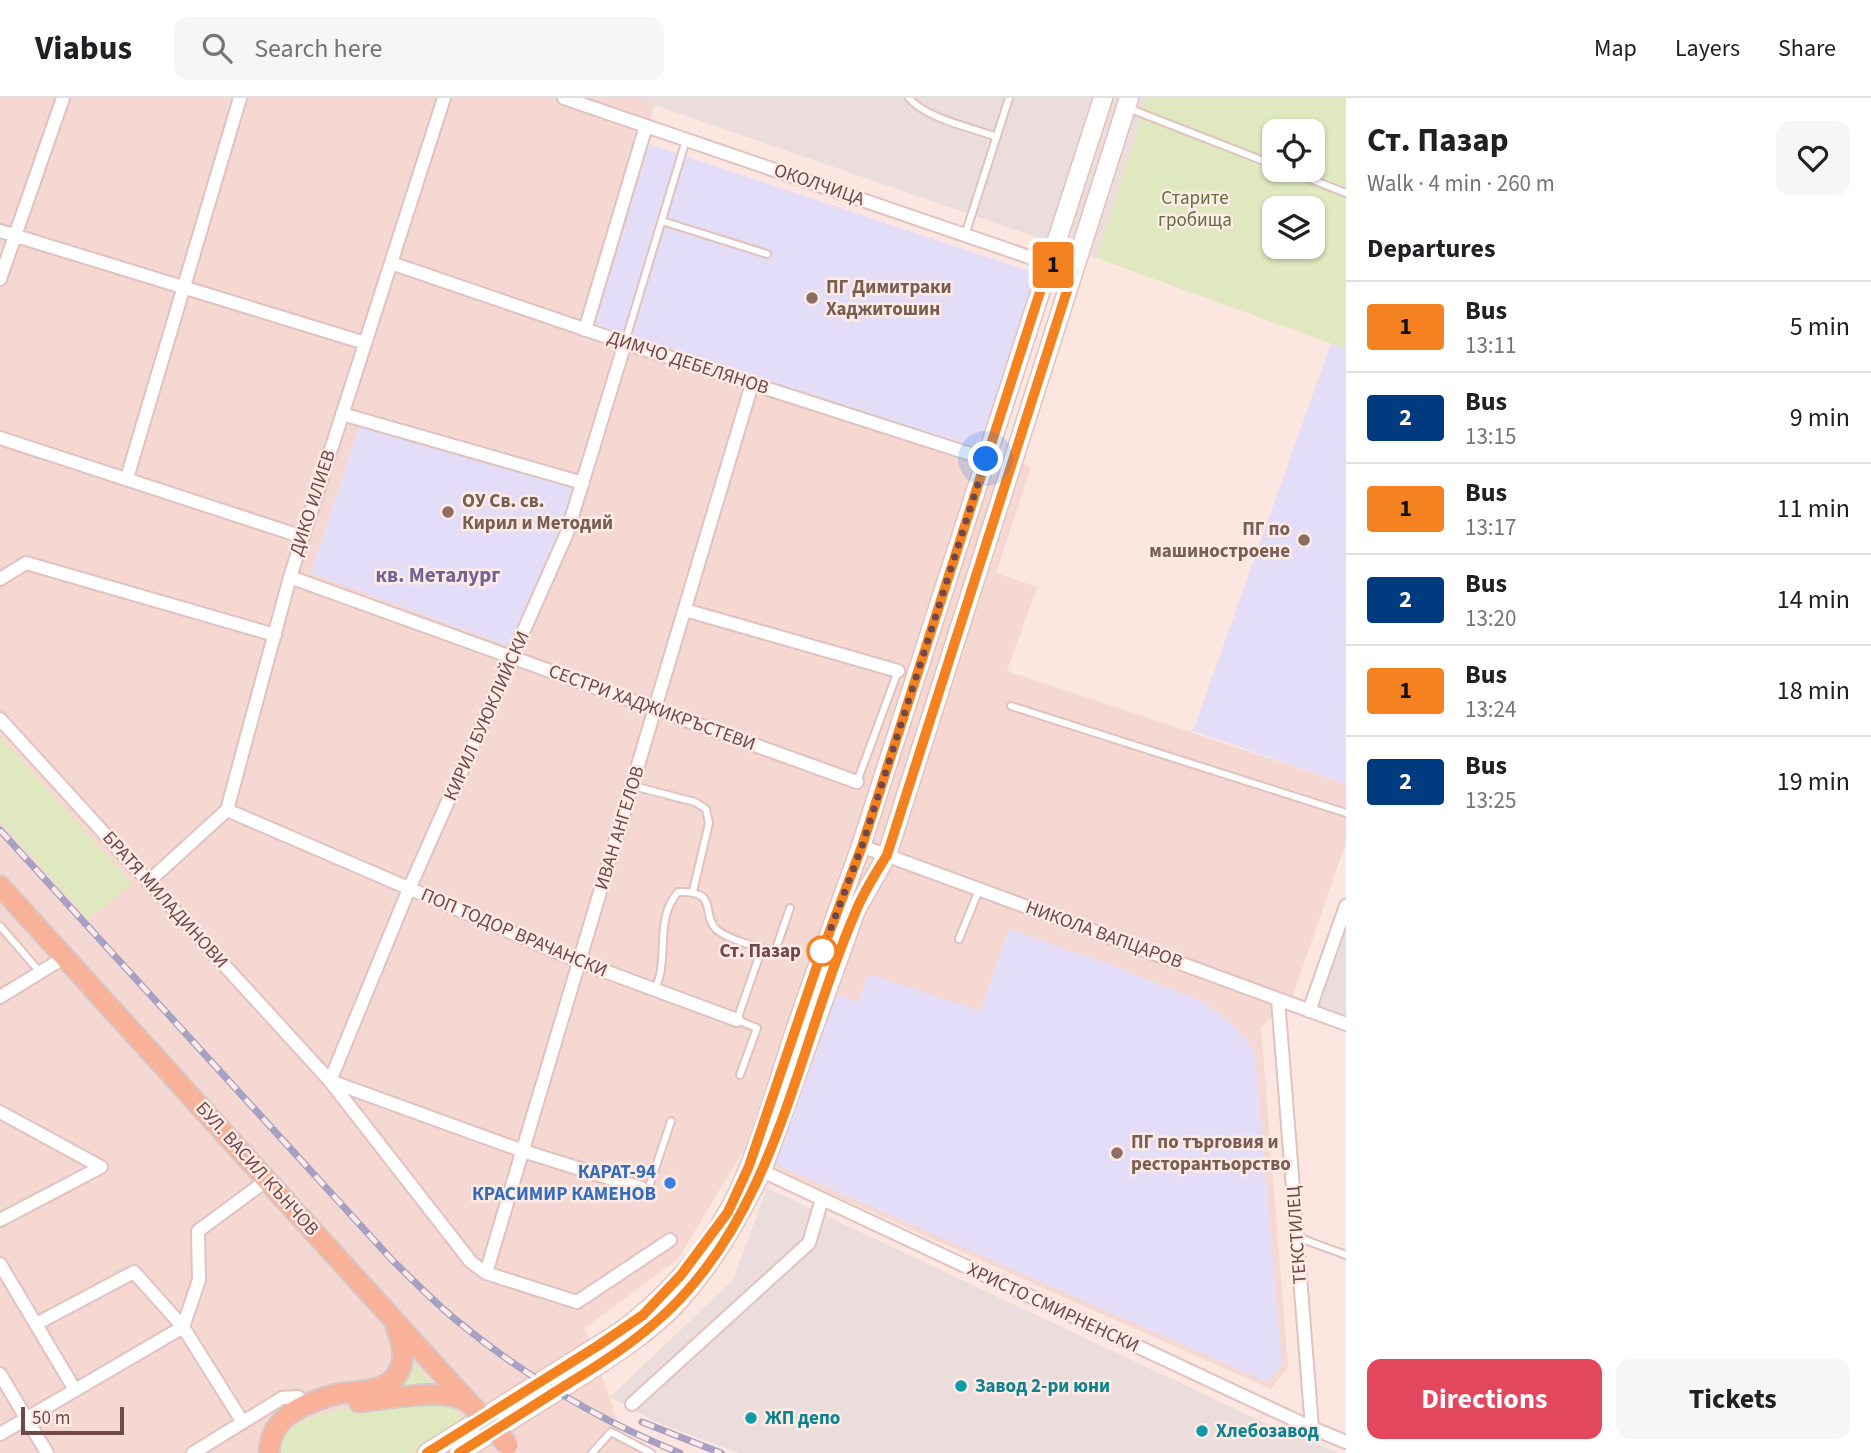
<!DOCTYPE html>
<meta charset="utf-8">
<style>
body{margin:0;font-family:"Source Sans 3",sans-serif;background:#f6f6f6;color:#202124;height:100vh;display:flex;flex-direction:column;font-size:26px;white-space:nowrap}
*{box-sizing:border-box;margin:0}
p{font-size:23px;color:#757577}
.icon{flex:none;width:38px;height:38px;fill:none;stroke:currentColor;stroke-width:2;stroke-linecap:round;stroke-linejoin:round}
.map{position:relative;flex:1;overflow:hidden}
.side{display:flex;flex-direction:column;background:#fff;width:525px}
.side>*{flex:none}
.badge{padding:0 14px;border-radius:5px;font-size:24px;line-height:46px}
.buttons{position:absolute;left:1262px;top:21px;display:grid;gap:14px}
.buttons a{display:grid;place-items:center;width:63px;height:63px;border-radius:14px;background:#fff;box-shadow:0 2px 5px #0004;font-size:35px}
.scale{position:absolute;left:21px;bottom:18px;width:103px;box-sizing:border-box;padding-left:7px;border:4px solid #714849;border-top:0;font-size:19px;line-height:24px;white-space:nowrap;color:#714849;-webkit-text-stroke:5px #ffebe5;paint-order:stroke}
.you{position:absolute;width:35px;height:35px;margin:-18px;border:5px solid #fff;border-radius:50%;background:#1a73e8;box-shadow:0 0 0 10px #1a73e833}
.map>.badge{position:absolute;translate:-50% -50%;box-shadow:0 0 0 4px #fff}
h2{padding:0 21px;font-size:26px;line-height:63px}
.round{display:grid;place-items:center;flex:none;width:74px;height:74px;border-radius:14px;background:#f6f6f6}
.summary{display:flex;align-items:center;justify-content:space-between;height:119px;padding:0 21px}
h1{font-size:33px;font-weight:700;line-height:52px}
.button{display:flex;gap:14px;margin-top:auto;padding:14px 21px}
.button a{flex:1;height:80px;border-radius:14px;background:#e3475e;color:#fff;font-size:28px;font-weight:700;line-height:80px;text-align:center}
.button a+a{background:#f6f6f6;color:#202124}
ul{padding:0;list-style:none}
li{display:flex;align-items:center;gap:21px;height:91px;padding:0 21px;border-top:2px solid #e0e0e0}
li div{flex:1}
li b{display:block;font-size:26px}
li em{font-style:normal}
li .badge{min-width:77px;font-weight:700;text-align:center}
header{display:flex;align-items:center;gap:42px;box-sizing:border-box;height:98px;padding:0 35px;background:#fff;border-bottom:2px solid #e0e0e0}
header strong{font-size:33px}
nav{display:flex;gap:38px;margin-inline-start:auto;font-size:24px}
.search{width:490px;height:63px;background:#f6f6f6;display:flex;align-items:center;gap:18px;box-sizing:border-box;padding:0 24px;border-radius:14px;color:#757577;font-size:26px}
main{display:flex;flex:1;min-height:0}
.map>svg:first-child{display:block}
.residential{fill:#f5d8d1}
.industrial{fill:#eadddb;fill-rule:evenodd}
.education{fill:#e4ddf7}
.green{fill:#dfe8bf;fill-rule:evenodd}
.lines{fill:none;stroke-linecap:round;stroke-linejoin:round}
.service-casing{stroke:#e1c2bf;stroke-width:10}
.minor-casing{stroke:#e1c2bf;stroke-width:16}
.secondary-casing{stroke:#e6c0bc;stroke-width:21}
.primary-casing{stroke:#d4c8c8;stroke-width:23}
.service{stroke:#fff;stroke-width:6}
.minor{stroke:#fff;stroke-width:12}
.secondary{stroke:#fff;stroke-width:18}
.primary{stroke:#f9b199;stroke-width:19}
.rail-casing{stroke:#a6a0c3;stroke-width:7}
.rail{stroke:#ffebe5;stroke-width:4.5;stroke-dasharray:13;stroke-linecap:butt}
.primary-bridge-casing{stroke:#d4c8c8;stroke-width:23;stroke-linecap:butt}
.primary-bridge{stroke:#f9b199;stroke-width:19}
.line-casing{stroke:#fff;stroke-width:16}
.line{stroke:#f58220;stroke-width:10}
.walk{stroke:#714849;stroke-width:7;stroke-dasharray:0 12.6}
.education-dot{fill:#8d6e63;stroke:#ffebe5;stroke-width:2.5}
.stop-dot{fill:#fff;stroke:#f58220;stroke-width:3.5}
.shop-dot{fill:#3f7fe0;stroke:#ffebe5;stroke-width:2.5}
.culture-dot{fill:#0f9aa8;stroke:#ffebe5;stroke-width:2.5}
.labels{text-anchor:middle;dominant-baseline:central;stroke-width:5;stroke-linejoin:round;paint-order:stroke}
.street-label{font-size:19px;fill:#714849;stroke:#ffebe5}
.park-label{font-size:19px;fill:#60713e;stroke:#ffebe5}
.education-label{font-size:19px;font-weight:bold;fill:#785e54;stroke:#ffebe5;text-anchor:start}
.stop-label{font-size:19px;font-weight:bold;fill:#714849;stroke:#ffebe5;text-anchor:end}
.shop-label{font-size:19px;font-weight:bold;fill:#366cbe;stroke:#ffebe5;text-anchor:end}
.culture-label{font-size:19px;font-weight:bold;fill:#0d838f;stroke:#ffebe5;text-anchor:start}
.neighbourhood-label{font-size:21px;font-weight:bold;fill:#726494;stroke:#ffebe5}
</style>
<header>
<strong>Viabus</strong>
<div class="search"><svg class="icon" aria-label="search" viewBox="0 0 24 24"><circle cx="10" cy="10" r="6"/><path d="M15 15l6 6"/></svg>Search here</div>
<nav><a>Map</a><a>Layers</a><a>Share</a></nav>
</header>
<main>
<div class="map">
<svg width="1346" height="1355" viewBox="0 0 1346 1355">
<rect width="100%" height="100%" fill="#fbe6e0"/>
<path class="residential" d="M0,0h657l-71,224 445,145 -35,106 41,14 -30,84 339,113v58l-53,153 -32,32 27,341 -17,21 -530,-235 -63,105 -93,69 39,112 24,13h-648z"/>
<path class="industrial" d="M644,0h702v250l-249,-90 -454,-157zM1274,33h38v39h-38zM1274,110h38v39h-38z
M1346,834v92l-29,-12z
M767,1090l511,241 61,24h-600l-85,-32 -44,-24 123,-117z"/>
<path class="education" d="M643,44l396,132 -57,177 -396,-130z
M1331,245l15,6v435l-153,-53z
M360,326l214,65 -17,47 -46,111 -200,-74z
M1009,831l100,35 95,38 24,18 17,18 10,17 27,309 -15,18 -492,-218 61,-169 22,7 11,-28 111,37z"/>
<path class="green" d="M1147,0h199v251l-249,-91zM1274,33h38v39h-38zM1274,110h38v39h-38z
M0,638l132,148 -44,35 -88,-98z
M411,1261l25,29 -47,1z
M447,1303l17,20 -53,32h-130c1,-7 2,-15 7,-21 22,-28 123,-28 159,-31z"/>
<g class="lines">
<defs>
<path id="service" d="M909,0c16,20 63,30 88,39
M1128,10l146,57
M1287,72l59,23
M662,123l105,33
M965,137l44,-137
M625,244l61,-202
M1011,608l335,107
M857,684l41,-111
M633,688l62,16 11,7 3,14 -16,68
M0,828l39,45
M959,841l20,-49
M655,892c2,-7 6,-15 6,-22 4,-28 -2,-54 17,-76 42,-2 22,22 39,38 14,11 41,17 58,21l15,-43
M740,977l17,-47 -20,-8 25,-72
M641,1090l8,-1 22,-66
M1297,1139l49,18
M592,1355l19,-21 40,21"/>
<path id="minor" d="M564,0l509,174
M0,133l365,112
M391,165l234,80 361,116
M0,181l63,-181
M585,232l61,-204
M342,316l241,69
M0,340l303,99
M127,380l113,-380
M290,479l567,205
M0,481l26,-16 249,72
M685,512l213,61
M0,621l330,362 141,181 15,11 91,29 93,-62
M227,712l353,152 157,58
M861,748l485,178
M148,784l79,-72 63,-233 154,-479
M0,899l65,-40
M1278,901l34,429
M1309,913l37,-105
M330,983l79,-192 158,-356 58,-190
M330,983l193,70 118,37
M0,1014l101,55
M762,1073l550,257 34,14
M0,1122l101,-53
M0,1166l75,126
M486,1175l266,-889
M36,1226l98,-52 49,55 59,94
M0,1276l47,79
M632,1306l177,-161 13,-44
M0,1336l183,-107 16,-47 -1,-49 69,-51
M193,1355l89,-55 16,-1 5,9"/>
<path id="secondary" d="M427,1355l193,-121c43,-32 83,-75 109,-122 30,-55 46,-120 66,-179 21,-62 44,-123 66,-185l242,-748
M459,1355c36,-23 72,-46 108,-68 36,-23 74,-46 104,-76 39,-40 66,-88 91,-138l94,-261 31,-55 242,-757"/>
<path id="primary" d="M0,788l469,517
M359,1304c29,-3 84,-15 109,0
M269,1355c1,-37 37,-51 68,-59 14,-3 30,-2 43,-7 27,-9 26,-38 16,-59"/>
</defs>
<use href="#service" class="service-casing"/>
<use href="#minor" class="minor-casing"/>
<use href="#secondary" class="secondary-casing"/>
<use href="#primary" class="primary-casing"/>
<use href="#service" class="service"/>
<use href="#minor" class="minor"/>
<use href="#secondary" class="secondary"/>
<use href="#primary" class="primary"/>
<defs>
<path id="rail" d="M0,732l393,431c21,20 41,41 63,59 67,55 142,100 224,133
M642,1324l79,31"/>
</defs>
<use href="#rail" class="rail-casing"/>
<use href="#rail" class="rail"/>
<defs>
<path id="primary-bridge" d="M469,1305l39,42"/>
</defs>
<use href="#primary-bridge" class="primary-bridge-casing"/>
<use href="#primary-bridge" class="primary-bridge"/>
</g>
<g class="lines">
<defs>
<path id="line" d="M427,1355l172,-108 44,-30 38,-40 47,-63 21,-46 71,-209 42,-111 187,-582 24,8 -186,583c-11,18 -23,36 -31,56 -58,133 -78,294 -187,399 -31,30 -67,53 -103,75 -36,23 -71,45 -107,68"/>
</defs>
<use href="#line" class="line-casing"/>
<use href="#line" class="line"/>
<path class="walk" d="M822,853l-2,6 42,-111 124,-387"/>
</g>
<g class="education-dot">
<circle cx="812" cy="200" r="7"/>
<circle cx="448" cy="414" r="7"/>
<circle cx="1304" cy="442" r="7"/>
<circle cx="1117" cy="1055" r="7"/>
</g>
<circle class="stop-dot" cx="822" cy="853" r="14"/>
<circle class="shop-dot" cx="670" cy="1085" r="7"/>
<g class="culture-dot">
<circle cx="961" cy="1288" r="7"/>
<circle cx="751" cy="1320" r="7"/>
<circle cx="1202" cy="1333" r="7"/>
</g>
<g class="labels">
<g class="street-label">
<text transform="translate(819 87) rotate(19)">ОКОЛЧИЦА</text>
<text transform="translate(688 265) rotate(18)">ДИМЧО ДЕБЕЛЯНОВ</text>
<text transform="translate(313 405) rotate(-72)">ДИКО ИЛИЕВ</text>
<text transform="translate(652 610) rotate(20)">СЕСТРИ ХАДЖИКРЪСТЕВИ</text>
<text transform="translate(487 618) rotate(-66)">КИРИЛ БУЮКЛИЙСКИ</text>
<text transform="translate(620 730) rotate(-73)">ИВАН АНГЕЛОВ</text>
<text transform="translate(165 802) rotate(48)">БРАТЯ МИЛАДИНОВИ</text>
<text transform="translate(514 835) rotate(23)">ПОП ТОДОР ВРАЧАНСКИ</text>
<text transform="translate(1104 837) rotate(20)">НИКОЛА ВАПЦАРОВ</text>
<text transform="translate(257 1071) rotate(48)">БУЛ. ВАСИЛ КЪНЧОВ</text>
<text transform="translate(1297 1137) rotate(-94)">ТЕКСТИЛЕЦ</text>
<text transform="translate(1053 1210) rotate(25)">ХРИСТО СМИРНЕНСКИ</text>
</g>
<g class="park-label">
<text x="1195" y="100">Старите<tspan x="1195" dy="22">гробища</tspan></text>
</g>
<g class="education-label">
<text x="826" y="189">ПГ Димитраки<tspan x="826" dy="22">Хаджитошин</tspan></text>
<text x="462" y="403">ОУ Св. св.<tspan x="462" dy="22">Кирил и Методий</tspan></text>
<text x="1290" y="431" text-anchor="end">ПГ по<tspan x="1290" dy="22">машиностроене</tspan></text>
<text x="1131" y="1044">ПГ по търговия и<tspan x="1131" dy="22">ресторантьорство</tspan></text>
</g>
<g class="stop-label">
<text x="801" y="853">Ст. Пазар</text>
</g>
<g class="shop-label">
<text x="656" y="1074">КАРАТ-94<tspan x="656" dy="22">КРАСИМИР КАМЕНОВ</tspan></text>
</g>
<g class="culture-label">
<text x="975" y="1288">Завод 2-ри юни</text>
<text x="765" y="1320">ЖП депо</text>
<text x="1216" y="1333">Хлебозавод</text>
</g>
<g class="neighbourhood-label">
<text x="438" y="477">кв. Металург</text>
</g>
</g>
</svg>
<div class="buttons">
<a><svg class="icon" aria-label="locate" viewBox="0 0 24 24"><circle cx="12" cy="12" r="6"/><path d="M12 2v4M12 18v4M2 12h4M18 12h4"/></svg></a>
<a><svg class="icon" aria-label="layers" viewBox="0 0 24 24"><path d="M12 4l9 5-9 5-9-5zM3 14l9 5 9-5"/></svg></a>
</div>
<div class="scale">50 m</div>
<div class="you" style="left:986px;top:361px"></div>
<b class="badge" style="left:1053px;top:167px;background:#f58220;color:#111">1</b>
</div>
<section class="side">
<div class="summary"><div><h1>Ст. Пазар</h1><p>Walk · 4 min · 260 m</p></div><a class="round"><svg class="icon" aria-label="heart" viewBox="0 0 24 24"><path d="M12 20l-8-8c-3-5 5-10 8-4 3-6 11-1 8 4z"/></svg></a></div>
<h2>Departures</h2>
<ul>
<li><span class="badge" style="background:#f58220;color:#111">1</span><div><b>Bus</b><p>13:11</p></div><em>5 min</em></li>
<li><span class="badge" style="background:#003b80;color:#fff">2</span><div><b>Bus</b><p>13:15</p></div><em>9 min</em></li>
<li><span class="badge" style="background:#f58220;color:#111">1</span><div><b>Bus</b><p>13:17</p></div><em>11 min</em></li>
<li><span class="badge" style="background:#003b80;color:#fff">2</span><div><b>Bus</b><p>13:20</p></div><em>14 min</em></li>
<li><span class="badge" style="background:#f58220;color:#111">1</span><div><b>Bus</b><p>13:24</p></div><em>18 min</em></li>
<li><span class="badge" style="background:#003b80;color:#fff">2</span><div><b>Bus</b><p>13:25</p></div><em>19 min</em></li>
</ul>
<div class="button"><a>Directions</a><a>Tickets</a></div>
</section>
</main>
